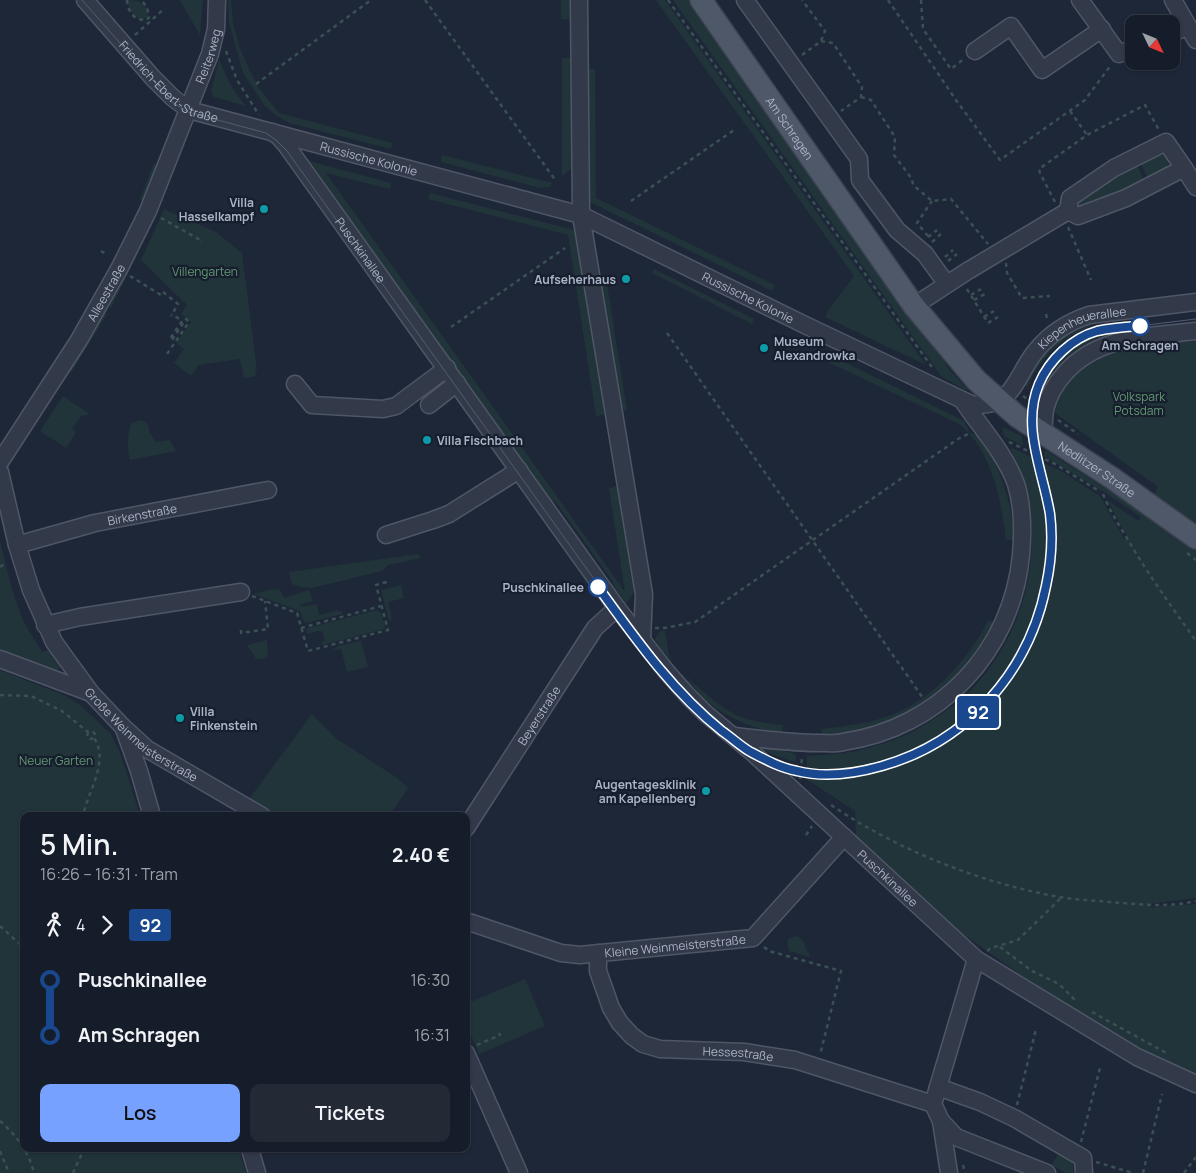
<!DOCTYPE html>
<html lang="de">
<meta charset="utf-8">
<style>
body{margin:0;font-family:Manrope,sans-serif;background:#232a36;color:#f1f3f6;height:100vh;display:flex;flex-direction:column;font-size:19px;white-space:nowrap}
*{box-sizing:border-box;margin:0}
p{font-size:16px;color:#9ea2a8}
.icon{flex:none;width:28px;height:28px;fill:none;stroke:currentColor;stroke-width:2;stroke-linecap:round;stroke-linejoin:round}
.map{position:relative;flex:1;overflow:hidden}
.side{position:absolute;left:20px;top:812px;width:450px;height:340px;display:flex;flex-direction:column;background:#161d2a;border-radius:10px;box-shadow:0 1px 4px #0004,0 0 0 1px #353b47}
.side>*{flex:none}
.badge{padding:0 10px;border-radius:4px;font-size:18px;line-height:32px}
.needle{width:32px;rotate:133deg}
.controls{position:absolute;left:1125px;top:15px;display:grid;gap:10px}
.controls a{display:grid;place-items:center;width:55px;height:55px;border-radius:10px;background:#161d2a;box-shadow:0 1px 4px #0004,0 0 0 1px #353b47;font-size:25px}
.map>.badge{position:absolute;translate:-50% -50%;box-shadow:0 0 0 2px #fff}
.legs{display:flex;align-items:center;gap:8px;height:55px;padding:0 20px;font-size:16px}
.legs p{margin-inline-start:auto}
.headline{display:flex;align-items:center;justify-content:space-between;height:85px;padding:0 20px}
h1{font-size:28px;font-weight:600;line-height:38px}
.button{display:flex;gap:10px;margin-top:auto;padding:10px 20px}
.button a{flex:1;height:58px;border-radius:10px;background:#77a1ff;color:#111;font-size:20px;font-weight:600;line-height:58px;text-align:center}
.button a+a{background:#232a36;color:#f1f3f6}
ul{padding:0 20px;list-style:none}
li{display:flex;align-items:center;gap:18px;height:55px;font-size:19px}
li i{display:grid;place-items:center;width:8px;height:100%;margin:0 6px;background:currentColor}
li i::after{content:'';width:12px;height:12px;margin:-6px;border:4px solid;border-radius:50%;background:#161d2a}
li p{margin-inline-start:auto}
li:first-child i{background:linear-gradient(#0000 50%,currentColor 0)}
li:last-child i{background:linear-gradient(currentColor 50%,#0000 0)}
.map>svg:first-child{display:block}
.green{fill:#203439}
.lines{fill:none;stroke-linecap:round;stroke-linejoin:round}
.minor-casing{stroke:#4f5667;stroke-width:19}
.major-casing{stroke:#3b4252;stroke-width:24}
.path{stroke:#3a5054;stroke-width:2.5;stroke-dasharray:4 4;stroke-linecap:butt}
.minor{stroke:#323949;stroke-width:16}
.major{stroke:#4f5869;stroke-width:21}
.tram{stroke:#535d70;stroke-width:1}
.line-1-casing{stroke:#fff;stroke-width:11}
.line-1{stroke:#19488e;stroke-width:8}
.culture-dot{fill:#0f9aa8;stroke:#171e2d;stroke-width:2}
.stop-1-dot{fill:#fff;stroke:#19488e;stroke-width:2.5}
.labels{text-anchor:middle;dominant-baseline:central;stroke-width:4.5;stroke-linejoin:round;paint-order:stroke}
.street-label{font-size:12px;fill:#abb3c6;stroke:#171e2d}
.poi-label{font-size:12px;font-weight:bold;fill:#abb3c6;stroke:#171e2d;text-anchor:end}
.park-label{font-size:12px;fill:#629872;stroke:#171e2d}
.stop-label{font-size:12px;font-weight:bold;fill:#abb3c6;stroke:#171e2d}
</style>
<div class="map">
<svg width="1196" height="1173" viewBox="0 0 1196 1173">
<rect width="100%" height="100%" fill="#1e2738"/>
<path class="green" d="M128,0c13,0 19,4 20,17l-6,3c-9,-4 -14,-10 -14,-20z
M180,0h23l-3,35z
M228,0h3l2,23 6,23 10,23 10,19 20,25 114,30 -2,6 -102,-26 -15,-9 -10,-9 -21,-32 -14,-51z
M561,0h11v19h-11z
M656,0h9l261,365 -101,-48 3,-6 26,-35z
M673,0h18l258,369 18,20 -2,1 -24,-14z
M572,57v111l-10,8v-118z
M219,59c7,18 14,32 27,47l-32,-9 -3,-6z
M584,69h11l1,129 179,87 -3,6 -186,-91z
M1157,154l7,2 4,6 -1,8 -18,11 -9,-19z
M442,155l110,28 -2,4 -10,1 -99,-26z
M309,161l82,22 -1,6 -64,-16 299,419 -16,-104 10,-2 16,100 -1,6 -7,10 -1,1 -14,-20 1,-1 -58,-81 -3,2z
M154,163l4,4 -14,34 -4,-2z
M1136,163l9,20 -66,29 -5,-11z
M430,193l145,37 3,5 29,179 -11,2 -28,-181 -140,-36z
M164,209l52,23 26,21 15,117 -2,1 1,5 -12,2 -4,-19 -41,6 -8,11 -17,-13 10,-14 -8,-6 15,-21 -10,-8 6,-9 -46,-45z
M155,216l1,1 -45,91 -4,-3z
M654,269l100,50 -2,5 -100,-51z
M606,277l21,133 -9,2 -21,-128z
M103,312l4,2 -36,59 -1,-2z
M1095,319l9,2c-35,11 -62,31 -76,66l-4,-2c10,-20 23,-40 42,-52 9,-5 19,-9 29,-14z
M1121,331v5l-77,62 -6,-4c14,-39 43,-58 83,-63z
M1196,341v557l-48,6 3,3 45,-3v180l-59,-27 -174,-123 -107,-97 -1,-26 -49,-32 1,-23c18,-2 39,-1 57,-7 15,-4 32,-9 46,-16 22,-12 44,-26 62,-44 43,-45 66,-110 58,-173 -4,-24 -12,-47 -20,-69l51,24 39,25 24,43 3,-3 -20,-36 31,21 3,-4 -37,-25 -60,-36 1,-6 55,35 45,25 13,-23 -103,-74c6,-29 27,-50 53,-61 6,-3 13,-3 19,-4 23,-4 46,-6 69,-7z
M818,349l146,72 6,12 12,3c19,36 30,64 32,105l-8,-2c-5,-39 -14,-89 -47,-115l-144,-68z
M63,396l27,18 -5,2 -3,-1 -10,14 4,3 -10,16 -26,-17z
M142,420l6,4 2,9 6,9 14,-2 6,11 -46,9c-3,-13 -3,-23 1,-37z
M1002,427l20,9 1,10 -19,-10z
M0,542c11,42 16,75 43,110l9,-5 10,19 -6,6 -56,-20z
M417,554l4,4 -33,7 -6,6 -70,17 -12,-1 -8,-3 -3,-12z
M401,585l3,13 -16,4 4,17 -3,2 -8,-31z
M273,589l7,1 4,8 25,-8 4,11 -13,4 1,2 16,-3 2,11 20,-5v2l3,-1v3l-35,9 -3,-1 -4,-11 -47,-17z
M377,610l4,3 4,13 -1,3 -62,16 -1,-2 4,-3 -3,-8 -4,-1 -11,3 -1,-4 2,-2z
M988,621l8,1 -15,27 -19,24 -44,37 -47,21 -50,7 1,-9c25,-3 49,-6 72,-15 41,-17 74,-55 94,-93z
M661,631h4l4,24 4,7 -14,-15 -4,-8 3,-5z
M267,640l1,16 -6,3h-6l-9,-14z
M361,641l7,26 -21,5 -6,-23 -10,2c7,-7 20,-8 30,-10z
M0,670l66,26 13,8 32,30 10,21 19,61h-116v333h215l7,24h-246z
M685,675c18,17 39,37 62,44 12,3 24,5 36,6l-1,9c-29,-5 -62,-18 -83,-40 -5,-6 -9,-13 -14,-19z
M312,714l25,25 59,38 12,11 -19,28h-112l-28,-17z
M759,746l34,7 3,2v7l-25,-8z
M798,936l7,7v4l5,8 -1,2 -20,-6 -2,-10 3,-3z
M525,979l20,47 -66,28 -13,-31v-19z
M1059,1152l14,8v13h-7l-14,-8z"/>
<g class="lines">
<defs>
<g id="minor">
<path id="s1" d="M85,0l68,78 20,20 16,12 392,105 224,110 166,79c42,6 44,-27 64,-52 14,-18 33,-30 54,-37l107,-13"/>
<path d="M579,0l2,215 63,379 -2,46"/>
<path d="M745,0l114,159 1,21 37,50 28,24 21,29"/>
<path d="M1080,0l39,54 15,-6"/>
<path d="M1173,0l23,40"/>
<path d="M1171,33l17,-6"/>
<path d="M975,51l36,-25 31,44 60,-41"/>
<path id="s2" d="M272,132l6,4 8,9 331,463 49,63 22,25 17,17 48,40 223,206 161,98 59,27"/>
<path d="M1166,142l18,26 -58,30 -48,18 -10,-5 2,-13 44,-30z"/>
<path d="M1184,168l12,19"/>
<path d="M971,269l97,-58"/>
<path d="M914,306l55,-36"/>
<path d="M295,384l17,21 71,4 13,-3 51,-38"/>
<path d="M429,405l28,-22"/>
<path d="M1043,433c1,-8 1,-16 2,-23 3,-13 11,-27 20,-37 34,-38 84,-36 131,-42"/>
<path id="s3" d="M0,462l79,-122 40,-71 29,-58 62,-157 6,-25 1,-29"/>
<path id="s4" d="M0,472l17,73 14,45 23,52 37,51 32,34 24,22 115,67"/>
<path d="M386,535l47,-15 16,-6 70,-44"/>
<path id="s5" d="M17,545l78,-22 173,-33"/>
<path d="M45,625l35,-8 161,-25"/>
<path d="M0,659l91,34"/>
<path d="M124,729l15,42 13,45"/>
<path d="M734,736c28,3 57,7 86,7 8,0 16,1 23,-1 96,-14 169,-90 178,-187 2,-23 2,-49 -5,-71 -11,-31 -36,-57 -53,-83"/>
<path id="s6" d="M466,828l129,-200 22,-20"/>
<path id="s7" d="M466,921l95,32 19,2 173,-17 91,-101"/>
<path id="s8" d="M598,953v18l13,37 9,15 12,13 11,8 17,5 84,3 51,8 138,44"/>
<path d="M976,959l-43,145 8,17 15,16 91,36"/>
<path d="M466,1053l53,120"/>
<path d="M938,1087l42,15 34,16 69,40 1,15"/>
<path d="M941,1121l8,52"/>
<path d="M250,1149l7,24"/>
</g>
<g id="major">
<path id="s9" d="M701,0l213,306 62,74 42,37 94,61 84,60"/>
</g>
</defs>
<use href="#minor" class="minor-casing"/>
<use href="#major" class="major-casing"/>
<path class="path" d="M127,0c1,11 6,20 18,20l4,-2 -2,-11 -6,-7
M425,0l131,181
M668,0l266,370
M888,0l68,100 44,60 85,-60 26,-35
M921,0l2,29 28,40 14,-11
M135,35l30,-27
M821,41l12,2 29,44 -1,10 -20,14
M226,51l11,29 22,35
M802,55l19,-14 4,-10 -23,-31
M256,84l115,-84
M861,97l10,3 24,37 -1,18 18,24 1,6 19,16 19,-2 37,45
M1070,111l17,24
M631,201l103,-71
M1055,202l-15,-29 -1,-4 48,-34 58,-30 14,25
M161,218l41,23 -1,1
M1068,227l23,53
M928,236l-11,-13 15,-22
M928,237l9,-7
M932,242l9,-8
M101,251l7,4
M945,257l8,-7
M948,261l9,-7
M1006,263l1,10 15,25 28,-2
M130,276l31,19 2,-3 15,12 -7,12
M967,289l21,34 10,-6
M971,295l10,-6
M974,300l11,-6
M1046,314l2,8
M984,317l10,-6
M451,327l114,-79
M667,333l256,365
M167,354l22,-32 -3,-3 -14,21 -2,-1 12,-18 -10,-7
M1023,396l10,7
M1058,420l20,14
M1009,442l46,22 44,27
M1103,494c7,18 18,34 28,51 20,33 42,64 65,96
M1187,553l9,7
M0,567l6,-4
M252,596l45,17 11,38 80,-21 -12,-45 14,-4
M301,628l80,-22
M655,628h9l31,-6 263,-183 12,-6
M241,630v3l27,-4 -3,-28
M0,695l31,1 31,15 26,21 4,-1 3,3 -1,4c16,23 -7,55 -11,78
M88,732l-1,5 3,2 4,-1
M800,779l2,-22
M831,805c69,46 147,77 228,92 16,3 33,3 50,5 29,2 58,6 87,-1
M369,816l1,-1
M806,835l6,-9
M0,926l24,22
M764,947l5,4 72,20 -21,84
M1000,947l32,24 27,13 18,18
M987,951l4,-3 27,-8 43,-42
M1092,1012l76,42
M477,1045l23,-10 -1,-2
M1017,1105l19,-76
M0,1121c16,14 29,31 34,52
M1081,1142l19,-74
M0,1151l9,22
M1096,1162l37,11
M963,1165l2,8
M73,1173l11,-24
M1143,1173l19,-79
M1184,1173l12,-16"/>
<use href="#minor" class="minor"/>
<use href="#major" class="major"/>
<path class="tram" d="M82,0l90,102 16,10 78,21 10,7 11,11 358,499c36,44 76,90 130,114 27,12 57,13 86,7 94,-17 166,-91 185,-185 7,-35 5,-68 -2,-103 -6,-28 -18,-53 -11,-82 8,-34 33,-58 65,-70l98,-12"/>
</g>
<g class="lines">
<defs>
<path id="line-1" d="M598,587c37,51 74,104 124,144 9,6 17,14 27,20 15,8 31,17 48,20 28,7 57,3 85,-5 85,-24 147,-94 164,-180 5,-23 7,-48 4,-72 -7,-43 -29,-87 -11,-130 10,-24 33,-46 58,-53 14,-3 29,-4 43,-5"/>
</defs>
<use href="#line-1" class="line-1-casing"/>
<use href="#line-1" class="line-1"/>
</g>
<g class="culture-dot">
<circle cx="264" cy="209" r="5"/>
<circle cx="626" cy="279" r="5"/>
<circle cx="764" cy="348" r="5"/>
<circle cx="427" cy="440" r="5"/>
<circle cx="180" cy="718" r="5"/>
<circle cx="706" cy="791" r="5"/>
</g>
<g class="stop-1-dot">
<circle cx="1140" cy="326" r="9"/>
<circle cx="598" cy="587" r="9"/>
</g>
<g class="labels">
<g class="street-label">
<text stroke="none"><textPath href="#s3" startOffset="458">Reiterweg</textPath></text>
<text stroke="none"><textPath href="#s1" startOffset="119">Friedrich-Ebert-Straße</textPath></text>
<text stroke="none"><textPath href="#s9" startOffset="156">Am Schragen</textPath></text>
<text stroke="none"><textPath href="#s1" startOffset="338">Russische Kolonie</textPath></text>
<text stroke="none"><textPath href="#s2" startOffset="148">Puschkinallee</textPath></text>
<text stroke="none"><textPath href="#s3" startOffset="200">Alleestraße</textPath></text>
<text stroke="none"><textPath href="#s1" startOffset="744">Russische Kolonie</textPath></text>
<text stroke="none"><textPath href="#s1" startOffset="1136">Kiepenheuerallee</textPath></text>
<text stroke="none"><textPath href="#s9" startOffset="620">Nedlitzer Straße</textPath></text>
<text stroke="none"><textPath href="#s5" startOffset="129">Birkenstraße</textPath></text>
<text stroke="none"><textPath href="#s6" startOffset="134">Beyerstraße</textPath></text>
<text stroke="none"><textPath href="#s4" startOffset="308">Große Weinmeisterstraße</textPath></text>
<text stroke="none"><textPath href="#s2" startOffset="972">Puschkinallee</textPath></text>
<text stroke="none"><textPath href="#s7" startOffset="215">Kleine Weinmeisterstraße</textPath></text>
<text stroke="none"><textPath href="#s8" startOffset="202">Hessestraße</textPath></text>
</g>
<g class="poi-label">
<text x="254" y="202">Villa<tspan x="254" dy="14">Hasselkampf</tspan></text>
<text x="616" y="279">Aufseherhaus</text>
<text x="774" y="341" text-anchor="start">Museum<tspan x="774" dy="14">Alexandrowka</tspan></text>
<text x="437" y="440" text-anchor="start">Villa Fischbach</text>
<text x="190" y="711" text-anchor="start">Villa<tspan x="190" dy="14">Finkenstein</tspan></text>
<text x="696" y="784">Augentagesklinik<tspan x="696" dy="14">am Kapellenberg</tspan></text>
</g>
<g class="park-label">
<text x="205" y="271">Villengarten</text>
<text x="1139" y="396">Volkspark<tspan x="1139" dy="14">Potsdam</tspan></text>
<text x="56" y="760">Neuer Garten</text>
</g>
<g class="stop-label">
<text x="1140" y="345">Am Schragen</text>
<text x="584" y="587" text-anchor="end">Puschkinallee</text>
</g>
</g>
</svg>
<div class="controls">
<a><svg class="needle" viewBox="-14 -14 28 28"><path d="M0-13l5 13h-10z" fill="#e53935"/><path d="M0 13l5-13h-10z" fill="#9ea2a8"/></svg></a>
</div>
<b class="badge" style="left:978px;top:712px;background:#19488e;color:#fff">92</b>
<section class="side">
<div class="headline"><div><h1>5 Min.</h1><p>16:26 – 16:31 · Tram</p></div><b>2.40 €</b></div>
<div class="legs"><svg class="icon" aria-label="walk" viewBox="0 0 24 24"><circle cx="13" cy="4" r="2"/><path d="M13 8l-2 6 4 7M11 14l-3 7M7 12l3-4h3l4 4"/></svg>4<svg class="icon" aria-label="forward" viewBox="0 0 24 24"><path d="M9 5l7 7-7 7"/></svg><b class="badge" style="background:#19488e;color:#fff">92</b></div>
<ul>
<li><i style="color:#19488e"></i><b>Puschkinallee</b><p>16:30</p></li>
<li><i style="color:#19488e"></i><b>Am Schragen</b><p>16:31</p></li>
</ul>
<div class="button"><a>Los</a><a>Tickets</a></div>
</section>
</div>
